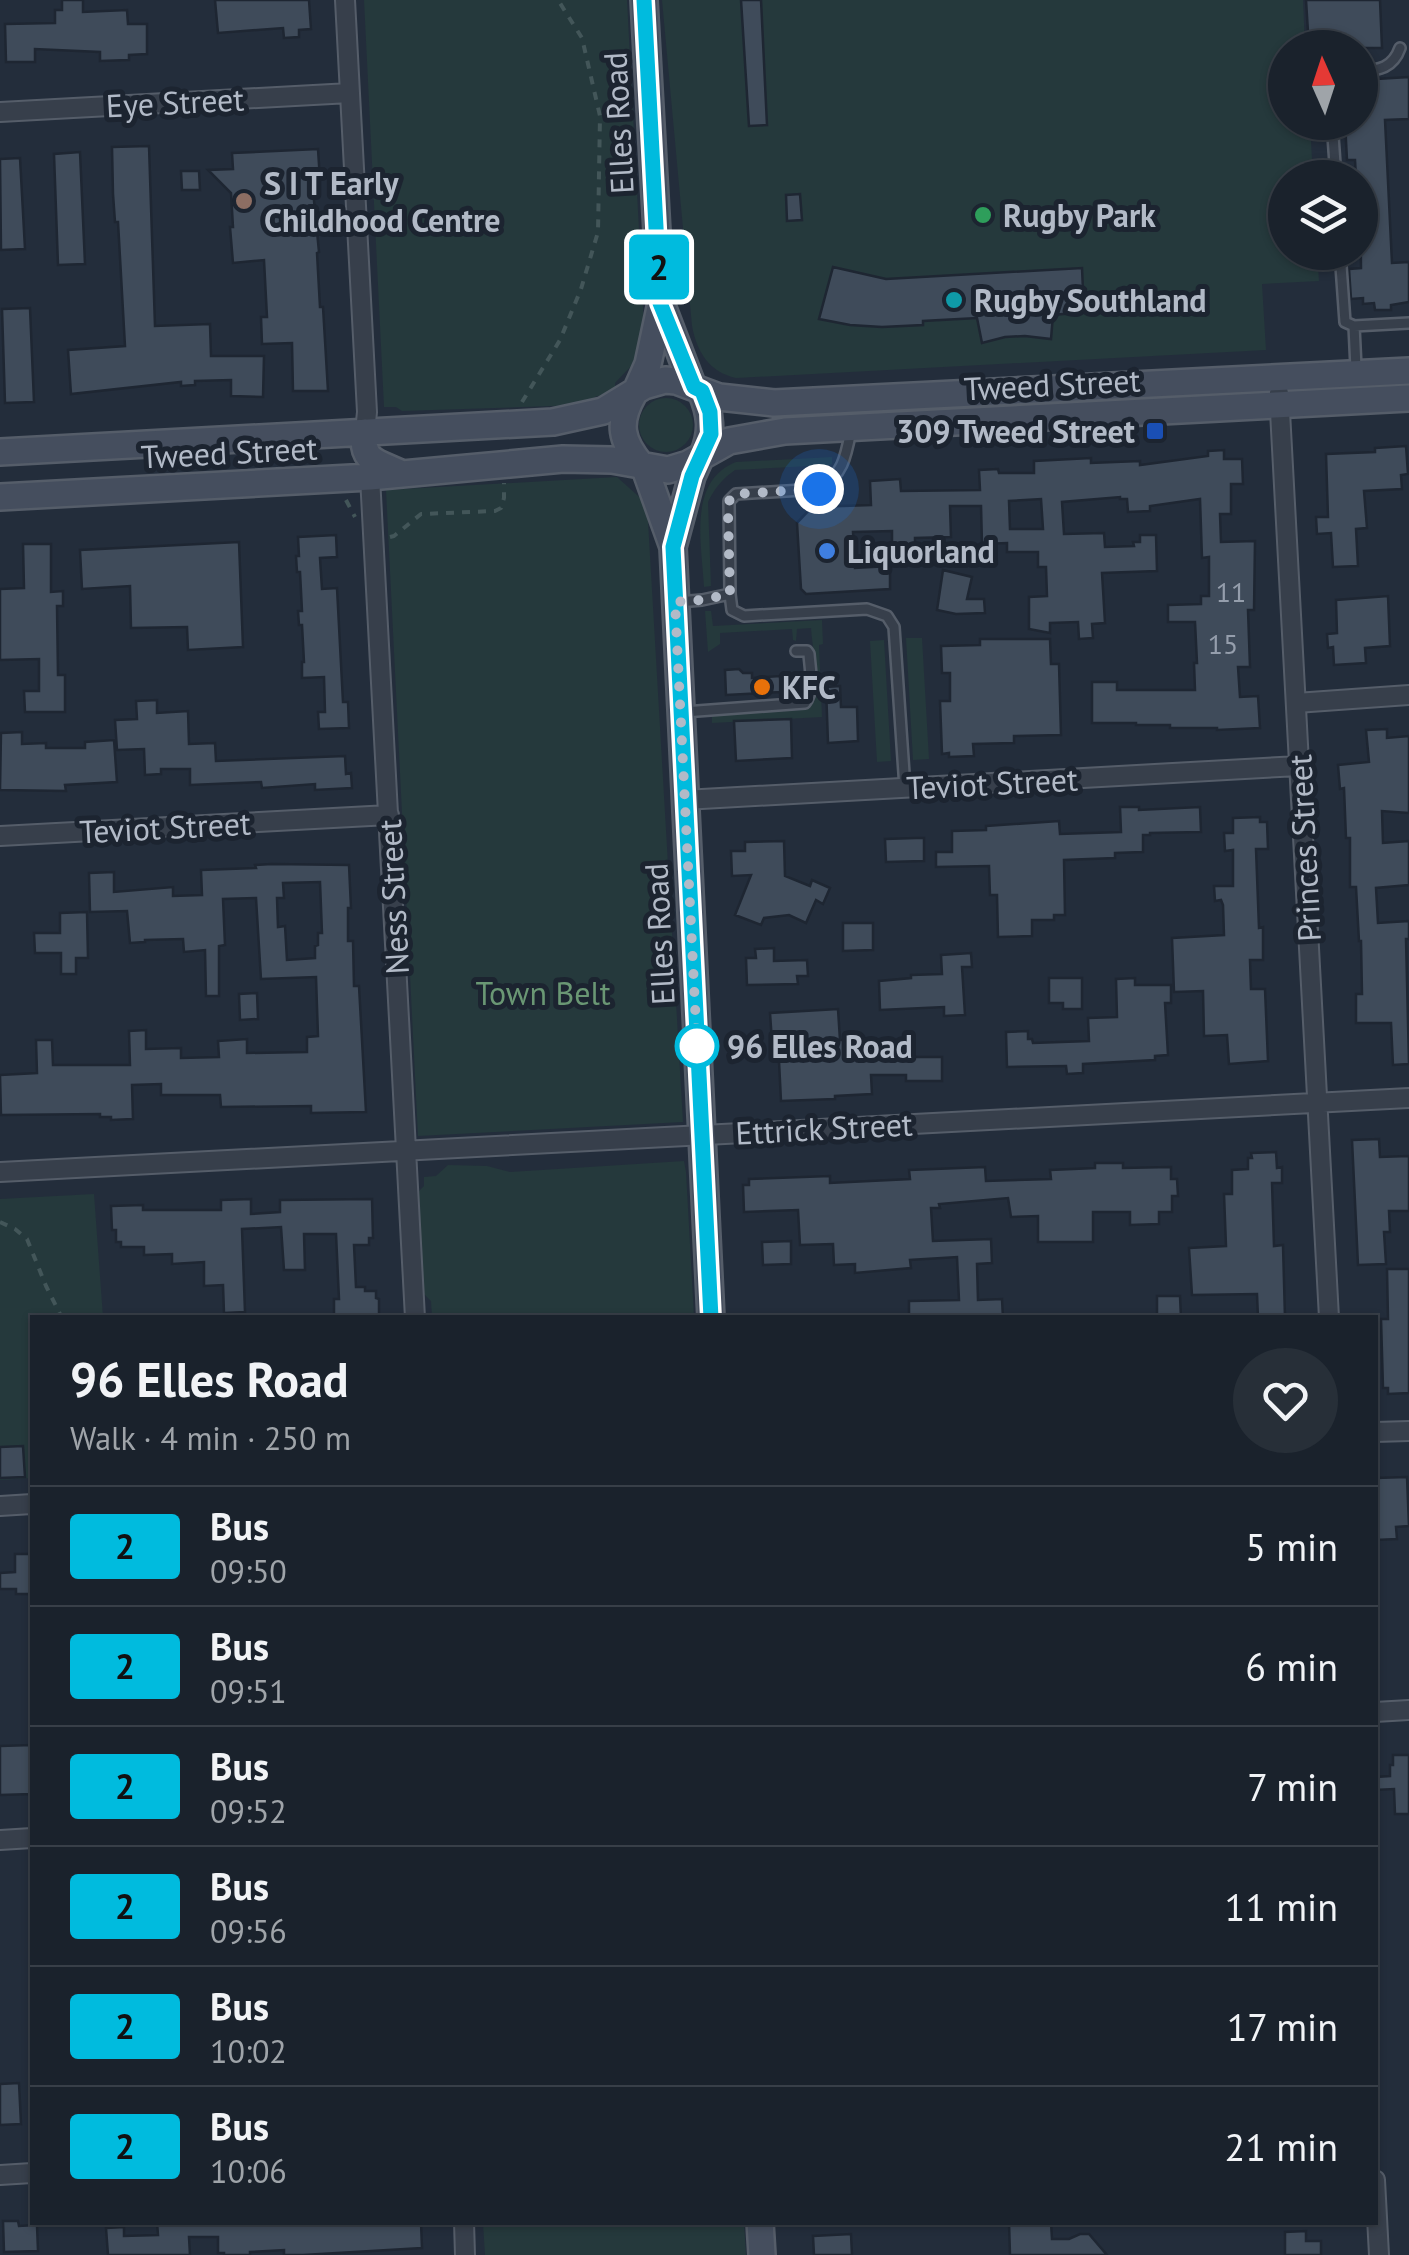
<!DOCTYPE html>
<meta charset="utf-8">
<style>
body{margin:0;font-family:"PT Sans",sans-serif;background:#272f38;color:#f1f3f6;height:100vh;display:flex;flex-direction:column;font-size:38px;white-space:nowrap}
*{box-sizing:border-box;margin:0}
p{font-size:32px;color:#9fa4a9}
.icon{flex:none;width:55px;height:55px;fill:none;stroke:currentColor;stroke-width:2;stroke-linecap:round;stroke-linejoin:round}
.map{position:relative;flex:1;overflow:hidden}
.side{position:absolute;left:30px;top:1315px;width:1348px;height:910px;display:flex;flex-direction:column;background:#1a222c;border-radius:0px;box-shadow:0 2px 8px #0004,0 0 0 2px #383f48}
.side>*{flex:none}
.badge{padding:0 20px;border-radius:8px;font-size:35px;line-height:65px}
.needle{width:65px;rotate:357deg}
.buttons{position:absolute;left:1268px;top:30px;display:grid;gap:20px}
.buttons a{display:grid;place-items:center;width:110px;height:110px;border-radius:50%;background:#1a222c;box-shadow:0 2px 8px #0004,0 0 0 2px #383f48;font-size:50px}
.you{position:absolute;width:50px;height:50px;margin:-25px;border:8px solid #fff;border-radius:50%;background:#1a73e8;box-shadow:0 0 0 15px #1a73e833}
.map>.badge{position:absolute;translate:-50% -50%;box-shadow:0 0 0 5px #fff}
.round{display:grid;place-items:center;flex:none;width:105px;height:105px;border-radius:52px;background:#272f38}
.head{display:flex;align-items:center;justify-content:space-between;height:170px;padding:0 40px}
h1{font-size:48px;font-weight:700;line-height:75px}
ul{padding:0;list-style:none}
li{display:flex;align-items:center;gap:30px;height:120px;padding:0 40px;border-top:2px solid #383f48}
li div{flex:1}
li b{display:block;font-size:38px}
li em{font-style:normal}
li .badge{min-width:110px;font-weight:700;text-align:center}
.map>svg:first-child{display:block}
.green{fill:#25393c}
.building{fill:#3f4b5a;stroke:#1e2632;stroke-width:2.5;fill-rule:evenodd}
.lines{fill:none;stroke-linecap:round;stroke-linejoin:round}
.lane-casing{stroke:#555d69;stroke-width:14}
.street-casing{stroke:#555d69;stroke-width:22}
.secondary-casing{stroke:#555d69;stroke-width:30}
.path{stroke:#435659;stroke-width:4;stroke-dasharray:8 8;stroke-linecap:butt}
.lane{stroke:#373f4b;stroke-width:9}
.street{stroke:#373f4b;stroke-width:18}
.secondary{stroke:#454e5e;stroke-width:25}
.line-casing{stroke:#fff;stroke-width:22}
.line{stroke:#00bbde;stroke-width:15}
.walk{stroke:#b2bac7;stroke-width:10;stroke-dasharray:0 18}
.education-dot{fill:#8d6e63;stroke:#1c2430;stroke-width:4}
.leisure-dot{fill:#2e9e5b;stroke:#1c2430;stroke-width:4}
.culture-dot{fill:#0f9aa8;stroke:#1c2430;stroke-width:4}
.transit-dot{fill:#1a4fb4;stroke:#1c2430;stroke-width:4}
.shop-dot{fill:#3f7fe0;stroke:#1c2430;stroke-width:4}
.food-dot{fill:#e8710a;stroke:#1c2430;stroke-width:4}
.stop-dot{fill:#fff;stroke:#00bbde;stroke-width:5}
.labels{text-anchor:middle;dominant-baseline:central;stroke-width:10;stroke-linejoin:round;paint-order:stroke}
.number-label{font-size:28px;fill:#959eac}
.street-label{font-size:32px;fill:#b2bac7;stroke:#1c2430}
.poi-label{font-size:32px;font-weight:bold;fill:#b2bac7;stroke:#1c2430;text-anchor:start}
.park-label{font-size:32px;fill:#6a9774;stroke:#1c2430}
.stop-label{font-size:32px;font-weight:bold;fill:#b2bac7;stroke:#1c2430;text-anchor:start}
</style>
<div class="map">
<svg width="1409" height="2255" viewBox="0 0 1409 2255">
<rect width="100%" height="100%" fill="#232d3b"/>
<path class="green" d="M364,0h263l17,326 -9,36 -20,21v13h-18l-15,9 -180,6 -6,-4h-12z
M662,0h641l2,47 -20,1v74l25,1 3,54 -28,1v74l32,1 2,28 -57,3 4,66 -530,28c-27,-6 -39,-26 -44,-52z
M639 425a27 27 0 1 1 54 0a27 27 0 1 1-54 0Z
M832,457v7l-2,1 -95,5c-12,8 -21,19 -27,32l3,84 -7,1c-2,-41 -17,-106 32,-125z
M617,477l30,27 36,618 -265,14 -32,-646z
M705,611h6l2,15 109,-6 1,24 -4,1 3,72 -110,6v-8l90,-5c7,-3 10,-3 13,-11 5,-16 -3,-53 -4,-71l-14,1 -1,12 -3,-1 -1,-11 -72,4v11l-12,8z
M906,638h16l7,121 -16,1z
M884,640l7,121 -14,1 -7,-121z
M684,1161l2,11 8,145h-262l-1,-16 -9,-9 -6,-98 8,-8v-9l12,-1 12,-11 39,1 23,6z
M94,1194l9,123 -71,1v160l-32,2v-281z
M483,2223h261l2,32h-261z"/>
<path class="building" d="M62,0h21v12l44,-2 1,14h19v30l-18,1v5l-29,1v-9l-65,-3v13h-29l-1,-38 50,-1v-13h7z
M215,0h94l2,29 -12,1v7l-15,1 -1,-10 -65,5z
M741,0h20l6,125 -18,1z
M1306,0h74l2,48h-73z
M1409,77v42l-24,1 7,143 17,-1v40l-18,3v5h-16l-1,-7 -11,1v-6l-12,1 -2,-30 12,-1 -1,-90h-4l-1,-18h-8l-2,-38h15v-42z
M149,146l6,180 55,-2 1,32h53l-1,41 -32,-1v-16l-36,1v4l-14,1v-4l-110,12 -3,-44 57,-4 -7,-124h-3l-2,-28 -1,-47z
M318,149l2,31h-8l7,72 -2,1 3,54h3l5,84h-35l-1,-48 -30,1 -1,-27h6l-3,-57 -31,3 -3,-36h3l-2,-34 -23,-23 25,-1 -1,-16z
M80,152l5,112 -27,1 -4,-111z
M20,158l5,91 -24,1 -1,-91z
M181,171h18l1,19h-18z
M800,194l2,26 -15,1 -1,-26z
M833,267l53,12 196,-11 2,44 -31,3 -2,24 -26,-3 -20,1 -23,6 -5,-25 -54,3v4l-41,2 -32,-2 -31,-6z
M30,308l4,94 -29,1 -3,-94z
M1406,446l2,28 -7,1 1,14 -38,2 3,37 -11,1 2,37 -25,1 -2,-34 -14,1 -1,-17h12l-2,-63 49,-2v-4z
M1224,450v9h18l1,25h-12v30h-11l1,28 34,-1 -1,69h-6l2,57h-12l2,30 18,-1 2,32 -43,2v-2h-47v-3h-34v-2h-44v-41h25v8h78l-1,-27h3l-2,-41h-27v-17l33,-1v-8h8v-39l-7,1 -2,-59 -50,7v5l-22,1 -1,-13h-7v-2l-58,5 2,32 40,-1 1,14 29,-1 -1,-4h7v-7h16l1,36 -55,2 3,50 -13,1 1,14 -14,1 -1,-17 -28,1v10l-21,-4v-32l18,-1 -1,-29h-8v-15h-31v-9l-25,1 -1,-38h-31l1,31 -36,1v12h-23v-19l-39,1 2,36 35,-2v23l-84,5 -5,-5 -4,-66 15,-16 59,-2 -1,-24 30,-2 1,12 79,-1 -1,-20 19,-1 1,4h35v-12l57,-3v5l49,-2v4l68,-9v-5zM1041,499l2,30h-33l-1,-28z
M336,535l1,22 -17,1 2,31 15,-1 6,114h5l1,26 -30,1 -1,-17h7l-1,-35 -22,1v-16h2l-2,-37h-3l-1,-14h4l-2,-39h-3l-1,-16h3l-1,-19z
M239,542l4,105 -55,3 -1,-23 -56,1 -1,-42 -48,3 -2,-39z
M23,544h28v48l12,-1v15h-6l1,69h7v37h-40l-1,-21h15v-32l-39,1v-71l24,-1z
M943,570l29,7 -5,22h17l1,14 -29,1 -19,-4z
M1388,596l2,50 -25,2 1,15 -32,2 -1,-18 -5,1 -1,-14 10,-1 -1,-33z
M980,639h70l1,25h8l2,71 -47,1v7l-41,1 1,12 -25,1v-4l-7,1 -2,-53h10v-28h-8l-1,-27 39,-1z
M739,669l4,4h9v5l28,-2 1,16 -55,3 -1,-25z
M840,686l1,21h16l1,34 -30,2 -2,-56z
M157,700v13l31,-2 1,33 26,-1 1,18 129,-5 1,18 5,-1 1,15 -37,2v-6l-53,4 -1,-6 -71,3v-16h-29v5l-16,1 -1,-26 -27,1 -2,-30 22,-1 -1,-18z
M791,719l1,39 -56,3 -2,-40z
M1387,729v9l22,-2v77l-27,-2 1,32 26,-2v44l-33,3 2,35 31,-2v18h-3l3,125 -16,1 -2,-42h-35v-29h6l-1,-53h-2l-3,-54h-6v-49h-4l-2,-50 -4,1 -2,-24 31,-3 -3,-32z
M22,732v12l24,-1v5h39v-6l29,-2 3,42 -52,3 1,6 -66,-1 1,-57z
M1120,807h19v3l61,-3 1,25 -51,1v2h-7v17l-28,1v5l-51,2 1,55h-11v5h-22v16l-34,1 -1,-42h-7l-1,-29 -53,1v-15h16v-21l34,-1v-4l73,-5 1,13 61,-2z
M1260,817v5h7l1,27h-12l3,79 4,-1v33h-13l1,29h14l3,72 -39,3 -2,-29 -23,1 -1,-45 -29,1 -2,-54 52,-3 -1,-30 -2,-5 -6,1 -1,-15h19v-36l-8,1 -1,-18h9v-15z
M916,838h8v23l-38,1 -1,-23z
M784,841l1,35 25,10 2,-6 18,8 -7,16 -7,-4 -10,23 -17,-8 -25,3 -3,7 -26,-10 16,-40 -19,1 -1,-25h14v-9z
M272,864l77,1 2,43h-3v33h5l1,45h5l7,126 -55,1v-7l-90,1 -1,-12h-59v-11l-29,1 1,34 -22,1v-3h-11v-3l-99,1 -1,-40 37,-2 -1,-33h16l1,25h77l-1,-34 17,-1v19l35,-1v10l38,-1 -1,-16 29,-2v14l60,-1v-15l11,-1 -2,-59 -55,2 -5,-81 -33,1 2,46 -6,1v50h-13l-1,-46 -21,2 -1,-13 -38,1v2l-15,1 -3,-32 -37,1 -1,-39 25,-1v20l59,-5v9l29,-1 -1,-25 55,-2 -1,-3zM320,882l2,51h-4v12l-3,1v12l-28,2 -2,-34 -7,1 -1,-29h7l-1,-15z
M87,912l1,46h-12v16h-15v-21h-26l-1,-20h26v-20z
M843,923h30v27l-30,1z
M774,948v13l33,-1 1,16h-11l1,8 -51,1 -1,-27h10l-1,-9z
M971,953l1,14h-10l3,48 -21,1v-9l-64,3 -1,-29 32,-3v-3l31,-1 -1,-19z
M1049,978h33v31h-19v-6h-14z
M1135,978v7h36v18h-6l3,52 -13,1v4l-72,4v9l-16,1 -1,-8 -59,1 -1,-35 22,-1v8h4l1,4 56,-2 -1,-23 29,-1 -1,-38z
M257,993l1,26 -18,1 -1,-26z
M838,1009l2,31h16v5l28,-1v13h58v24h-36v-6h-35l1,19 -37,2v3l-54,2 -3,-60 -6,1 -2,-29z
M1379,1139l1,18 29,-1v55h-20l1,21h-6l2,32 -28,1 -6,-125z
M1276,1152l1,16 5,-1v16h-10l2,63 9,-1 2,73h-27l-1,-24 -65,1 -3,-47 37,-2 -2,-52h8v-24l16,-1v-11h4l-1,-5z
M1095,1163h28v5l48,-1v12h6l1,17h-6v16h-13v12l-29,1v-13h-37v30h-55v-26l-27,1 -3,-19 -69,6 1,4h-9l2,33 58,-2 1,24 -15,1 1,36 24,-1 1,19h-94v-17l50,-1 -2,-43 -47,3 1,8 -56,5v-9l-21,1 -1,-21 -33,1 -2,-35 -54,2 -1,-27h6v-6l81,-3v7l80,-4 -1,-9 76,-3 1,14 65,-2 -1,-9 45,-2z
M251,1199v15l29,-2v-12l92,-1 1,39h-4v7h-15l2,42h9v4h11v7l3,1v18h-45v-18h5l-3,-65h-32l1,36h-21l-3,-43 -39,2 3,83 -21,1 -1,-28 -19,1v-24l-32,2v-10l-28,1v-8h-23v-5h-5v-12h-4l-1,-24 32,-1v5h78v-10z
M791,1241v23l-28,1 -1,-23z
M1387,1269h22v124l-21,1v-6h-5l-2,-69h7z
M1157,1296h23l1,22h-24z
M23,1446l2,31 -25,1v-31z
M1407,1477l2,49 -13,1 1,12 -21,1 -1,-62z
M15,1554h17v40h-16v-5h-16v-16l15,-1z
M32,1745v49l-32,1v-49z
M1393,1755h16v59h-14l-1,-25 -19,1v-13l15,-1v-11h3z
M19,2083l2,41 -21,1v-41z
M3,2221h15l1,5 18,-1 1,26 -34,1z
M157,2222h264l1,26 -119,7h-19v-5l-34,2v3h-26v-2h-6v-16h-29l1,18h-82l-2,-27 18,-1v9l34,-1z
M1009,2222h42l1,17h17l11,-5h9l18,21h-97z
M1306,2231v10h15v14h-36v-23z
M851,2234l1,21h-38l-1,-19z"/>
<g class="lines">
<defs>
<path id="lane" d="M1360,72c19,-2 33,-4 40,-24
M1332,122l4,56
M1340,252l5,70 9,4 55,-3
M1354,326l2,42
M730,594l2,16 12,6 123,-7 20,7 7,11 11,161
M678,602l24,-2 28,-6 -1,-93 7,-7 83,-5c24,-14 27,-33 32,-59
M684,712l121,-9c10,-13 5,-34 4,-49l-2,-3h-11"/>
<path id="street" d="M345,0l22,412 -2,20
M0,112l350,-19
M1279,393l50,925
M370,477l45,841
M1296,703l113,-8
M684,800l615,-34
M0,836l389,-21
M0,1172l1409,-74
M1375,1432l34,-1
M0,1506l32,-2
M1375,1712l34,-2
M0,1840l32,-2
M0,2175l32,-2
M1375,2180l4,75
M464,2222l1,33"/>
<path id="secondary" d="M661,303l32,84
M636,391l12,-27 13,-61 -17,-303
M701,391c10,24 12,40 2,64
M633,395c-16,28 -12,46 8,70
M365,432c-5,31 14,30 37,42
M0,452l553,-30 50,-11 41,-25 21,-6 11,1 43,16 55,6 635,-32
M644,466l29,81 38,771
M0,497l370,-20 193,-18 49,1 56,10 20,-6 41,-23 56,-10 624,-33
M673,547l19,-71 9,-20
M760,2222l2,33"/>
</defs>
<use href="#lane" class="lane-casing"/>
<use href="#street" class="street-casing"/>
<use href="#secondary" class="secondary-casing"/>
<path class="path" d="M522,402l38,-62 21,-51 17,-57 2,-116 -18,-78 -24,-38
M346,500l9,17
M390,537l4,-1 27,-22 74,-3 6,-3 3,-10v-15
M0,1222l15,7 12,10 19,47 16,32"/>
<use href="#lane" class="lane"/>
<use href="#street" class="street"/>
<use href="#secondary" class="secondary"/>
</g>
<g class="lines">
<defs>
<path id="line" d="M644,0l16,303 34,84 8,4 8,21 1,22 -19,42 -19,71 38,771"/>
</defs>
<use href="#line" class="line-casing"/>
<use href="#line" class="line"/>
<path class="walk" d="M697,1046l-22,-444 27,-2 28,-6 -2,-81 1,-12 7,-7 83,-5"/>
</g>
<circle class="education-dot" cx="244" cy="201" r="10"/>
<circle class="leisure-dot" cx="983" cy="215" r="10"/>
<circle class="culture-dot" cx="954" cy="300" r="10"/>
<rect class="transit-dot" x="1145" y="421" width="20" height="20" rx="5"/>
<circle class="shop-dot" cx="827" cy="551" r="10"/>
<circle class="food-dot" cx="762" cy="687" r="10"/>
<circle class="stop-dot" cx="697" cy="1046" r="20"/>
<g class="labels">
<g class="number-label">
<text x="1231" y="591">11</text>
<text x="1223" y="643">15</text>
</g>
<g class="street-label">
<text transform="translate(175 102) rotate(-3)">Eye Street</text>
<text transform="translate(618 123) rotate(-93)">Elles Road</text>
<text transform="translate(1052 384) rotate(-3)">Tweed Street</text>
<text transform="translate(229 452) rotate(-3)">Tweed Street</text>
<text transform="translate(992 783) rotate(-3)">Teviot Street</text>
<text transform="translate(165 827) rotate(-3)">Teviot Street</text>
<text transform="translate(1304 848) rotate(-93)">Princes Street</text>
<text transform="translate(393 897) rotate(-93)">Ness Street</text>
<text transform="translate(659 934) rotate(-93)">Elles Road</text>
<text transform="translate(824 1128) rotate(-3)">Ettrick Street</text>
</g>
<g class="poi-label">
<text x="264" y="183">S I T Early<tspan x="264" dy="37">Childhood Centre</tspan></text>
<text x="1003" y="215">Rugby Park</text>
<text x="974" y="300">Rugby Southland</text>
<text x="1135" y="431" text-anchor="end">309 Tweed Street</text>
<text x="847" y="551">Liquorland</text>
<text x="782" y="687">KFC</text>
</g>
<g class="park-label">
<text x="543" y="993">Town Belt</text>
</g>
<g class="stop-label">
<text x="727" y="1046">96 Elles Road</text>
</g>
</g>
</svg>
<div class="buttons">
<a><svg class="needle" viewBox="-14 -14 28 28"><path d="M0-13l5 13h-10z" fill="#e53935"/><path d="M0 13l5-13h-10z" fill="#9fa4a9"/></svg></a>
<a><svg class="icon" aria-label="layers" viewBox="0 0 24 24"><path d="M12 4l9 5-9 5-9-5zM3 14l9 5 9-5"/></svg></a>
</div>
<div class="you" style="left:819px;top:489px"></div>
<b class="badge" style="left:659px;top:267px;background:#00bbde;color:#111">2</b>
<section class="side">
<div class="head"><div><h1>96 Elles Road</h1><p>Walk · 4 min · 250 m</p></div><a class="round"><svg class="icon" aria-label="heart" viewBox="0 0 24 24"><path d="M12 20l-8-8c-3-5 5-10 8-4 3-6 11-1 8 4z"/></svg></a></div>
<ul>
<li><span class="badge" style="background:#00bbde;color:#111">2</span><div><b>Bus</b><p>09:50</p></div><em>5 min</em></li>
<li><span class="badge" style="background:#00bbde;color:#111">2</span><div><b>Bus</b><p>09:51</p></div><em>6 min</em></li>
<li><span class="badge" style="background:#00bbde;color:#111">2</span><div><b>Bus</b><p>09:52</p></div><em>7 min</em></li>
<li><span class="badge" style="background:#00bbde;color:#111">2</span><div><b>Bus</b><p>09:56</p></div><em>11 min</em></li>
<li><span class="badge" style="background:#00bbde;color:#111">2</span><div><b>Bus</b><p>10:02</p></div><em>17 min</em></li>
<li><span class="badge" style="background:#00bbde;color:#111">2</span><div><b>Bus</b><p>10:06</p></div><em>21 min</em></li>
</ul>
</section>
</div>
